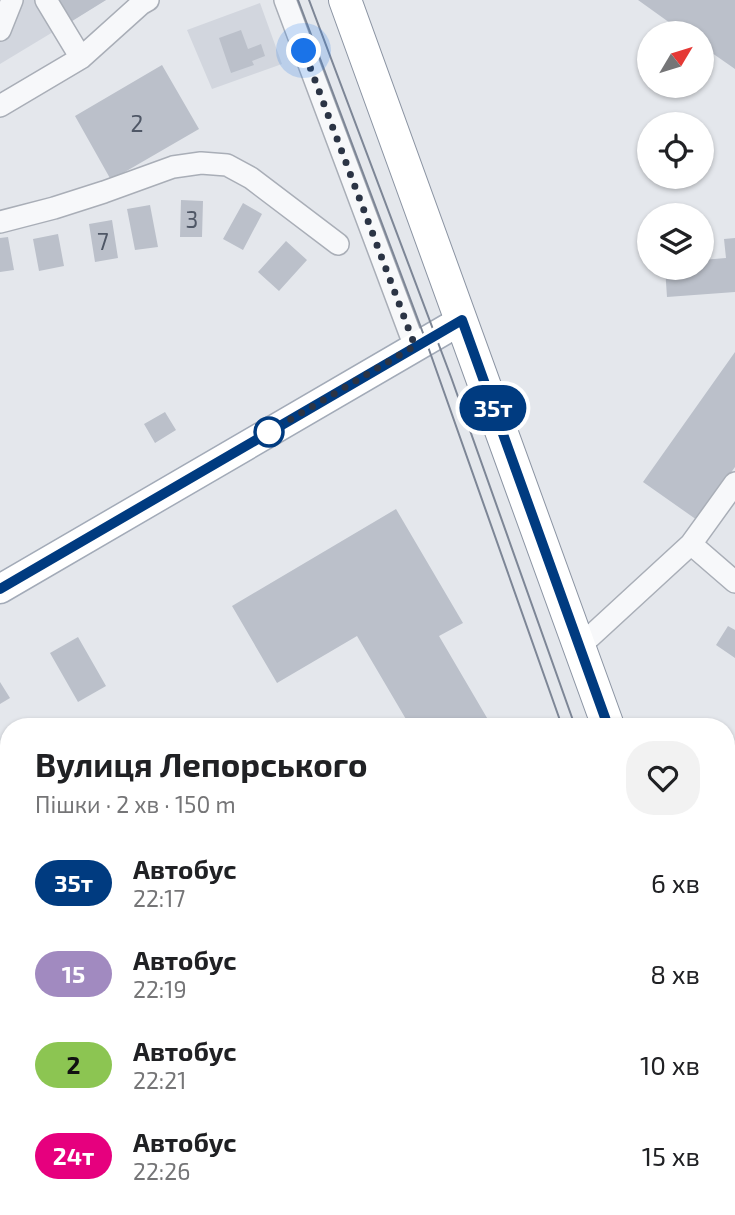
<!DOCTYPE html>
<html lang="uk">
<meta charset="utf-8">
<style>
body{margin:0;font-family:"Exo 2",sans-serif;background:#f2f2f2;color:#202124;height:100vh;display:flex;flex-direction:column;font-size:26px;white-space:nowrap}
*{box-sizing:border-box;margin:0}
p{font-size:23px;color:#757577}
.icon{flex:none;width:38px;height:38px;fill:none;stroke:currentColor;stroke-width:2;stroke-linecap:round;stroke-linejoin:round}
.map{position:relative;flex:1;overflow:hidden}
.side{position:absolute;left:0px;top:718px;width:735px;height:499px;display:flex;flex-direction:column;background:#fff;border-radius:28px 28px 0 0;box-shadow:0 2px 5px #0004}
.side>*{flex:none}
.badge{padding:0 14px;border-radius:23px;font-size:24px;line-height:46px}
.needle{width:46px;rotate:52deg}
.buttons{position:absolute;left:637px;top:21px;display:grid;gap:14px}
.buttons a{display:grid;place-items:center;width:77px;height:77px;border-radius:50%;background:#fff;box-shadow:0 2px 5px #0004;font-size:35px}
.you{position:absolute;width:35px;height:35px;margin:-18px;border:5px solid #fff;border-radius:50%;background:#1a73e8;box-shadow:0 0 0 10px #1a73e833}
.map>.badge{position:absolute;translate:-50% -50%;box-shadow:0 0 0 4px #fff}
.round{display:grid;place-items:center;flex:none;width:74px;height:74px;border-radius:28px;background:#f2f2f2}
.head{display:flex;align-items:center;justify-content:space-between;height:119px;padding:0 35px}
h1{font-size:33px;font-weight:700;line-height:52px}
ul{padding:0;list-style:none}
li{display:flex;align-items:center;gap:21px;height:91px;padding:0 35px}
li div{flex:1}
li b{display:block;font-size:26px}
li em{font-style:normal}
li .badge{min-width:77px;font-weight:700;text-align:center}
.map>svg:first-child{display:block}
.built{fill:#d2d6de}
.building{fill:#bbc0ca}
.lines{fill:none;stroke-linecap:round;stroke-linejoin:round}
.minor-casing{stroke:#a9aeb7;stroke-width:24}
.major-casing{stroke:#a3abb8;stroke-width:31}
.highway-casing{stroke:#8b94a3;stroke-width:34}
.minor{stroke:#f7f8fa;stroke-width:21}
.major{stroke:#fff;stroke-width:28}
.highway{stroke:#fff;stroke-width:32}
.tram{stroke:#7d8696;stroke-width:2}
.line-casing{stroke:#fff;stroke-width:16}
.line{stroke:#003b80;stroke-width:10}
.walk{stroke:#2b3445;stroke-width:7;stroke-dasharray:0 12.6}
.stop-dot{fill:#fff;stroke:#003b80;stroke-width:3.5}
.labels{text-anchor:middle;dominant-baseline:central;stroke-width:5;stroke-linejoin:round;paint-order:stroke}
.number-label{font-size:23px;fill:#4f5766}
</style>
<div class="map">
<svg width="735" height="1215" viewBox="0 0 735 1215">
<rect width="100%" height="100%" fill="#e4e7ec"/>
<path class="built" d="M0,0h106l-106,64z
M260,3l22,61 -70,25 -25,-59z"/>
<path class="building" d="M55,0h51l-37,23z
M638,0h97v69l-33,-23v-13h-18z
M241,30l7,19 13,-5 4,12 -13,5 2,4 -23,8 -12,-35z
M162,65l37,64 -88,51 -36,-64z
M181,200l22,1 -1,36h-22z
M243,203l19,11 -19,36 -20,-11z
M150,205l8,42 -23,3 -8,-41z
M112,220l6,38 -23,4 -6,-38z
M58,234l6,32 -25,5 -6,-32z
M8,237l6,33 -14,2v-34z
M735,238v54l-68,5 -2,-29h37v-8l24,-2 -2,-19z
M286,241l21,19 -28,31 -21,-19z
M735,352v115l-38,53 -54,-38z
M165,412l11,18 -21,13 -11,-19z
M396,509l67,114 -24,13 51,87 -5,3h-75l-53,-90 -80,47 -45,-77z
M728,626l7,4v28l-19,-13z
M78,637l28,49 -28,16 -28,-49z
M0,682l10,16 -10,6z
M137,1208h50l4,7h-49z
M654,1208h35l5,7h-46l-1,-3z"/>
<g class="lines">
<defs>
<path id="minor" d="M46,0l35,58
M285,0l130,347
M0,30l12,-30
M0,106l81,-48 60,-54 7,-4
M0,222l54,-14 50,-16 69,-25 28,-4 26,2 24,13 87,66
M691,544l44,38
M579,647l112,-103 44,-61
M0,1071l9,15
M78,1208l5,7
M208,1208l5,7
M603,1208l5,7
M19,1215l13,-7
M249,1215l13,-7"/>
<path id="major" d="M0,589l462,-269"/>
<path id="highway" d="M345,0l263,726
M726,1055l9,24"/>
</defs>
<use href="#minor" class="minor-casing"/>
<use href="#major" class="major-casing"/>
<use href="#highway" class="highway-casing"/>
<use href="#minor" class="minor"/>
<use href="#major" class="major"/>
<use href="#highway" class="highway"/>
<path class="tram" d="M298,0l128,341 136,385
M309,0l142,377 124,349
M726,1153l9,25
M726,1192l8,23"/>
</g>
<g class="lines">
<defs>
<path id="line" d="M0,589l462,-269 146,406"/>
</defs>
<use href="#line" class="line-casing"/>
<use href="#line" class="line"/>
<path class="walk" d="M269,432l146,-86 -111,-295"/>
</g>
<circle class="stop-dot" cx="269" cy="432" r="14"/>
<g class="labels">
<g class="number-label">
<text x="137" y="123">2</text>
<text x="192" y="219">3</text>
<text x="103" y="241">7</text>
</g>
</g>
</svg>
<div class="buttons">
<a><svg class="needle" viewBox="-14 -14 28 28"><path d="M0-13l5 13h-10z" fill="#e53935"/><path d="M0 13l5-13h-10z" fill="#757577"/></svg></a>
<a><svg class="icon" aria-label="locate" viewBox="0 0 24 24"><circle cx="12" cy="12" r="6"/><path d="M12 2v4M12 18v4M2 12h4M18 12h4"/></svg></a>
<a><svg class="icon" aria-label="layers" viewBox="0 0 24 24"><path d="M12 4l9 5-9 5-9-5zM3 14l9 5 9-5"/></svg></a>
</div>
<div class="you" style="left:304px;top:51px"></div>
<b class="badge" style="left:493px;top:408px;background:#003b80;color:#fff">35т</b>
<section class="side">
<div class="head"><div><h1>Вулиця Лепорського</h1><p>Пішки · 2 хв · 150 m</p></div><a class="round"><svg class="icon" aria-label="heart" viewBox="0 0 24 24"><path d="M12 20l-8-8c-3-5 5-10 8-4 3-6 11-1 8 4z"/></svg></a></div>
<ul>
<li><span class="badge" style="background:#003b80;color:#fff">35т</span><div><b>Автобус</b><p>22:17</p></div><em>6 хв</em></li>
<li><span class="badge" style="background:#a18ac0;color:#fff">15</span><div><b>Автобус</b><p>22:19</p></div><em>8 хв</em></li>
<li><span class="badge" style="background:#8cc552;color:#111">2</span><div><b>Автобус</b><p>22:21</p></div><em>10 хв</em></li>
<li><span class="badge" style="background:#e6007e;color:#fff">24т</span><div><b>Автобус</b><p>22:26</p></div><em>15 хв</em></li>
</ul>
</section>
</div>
